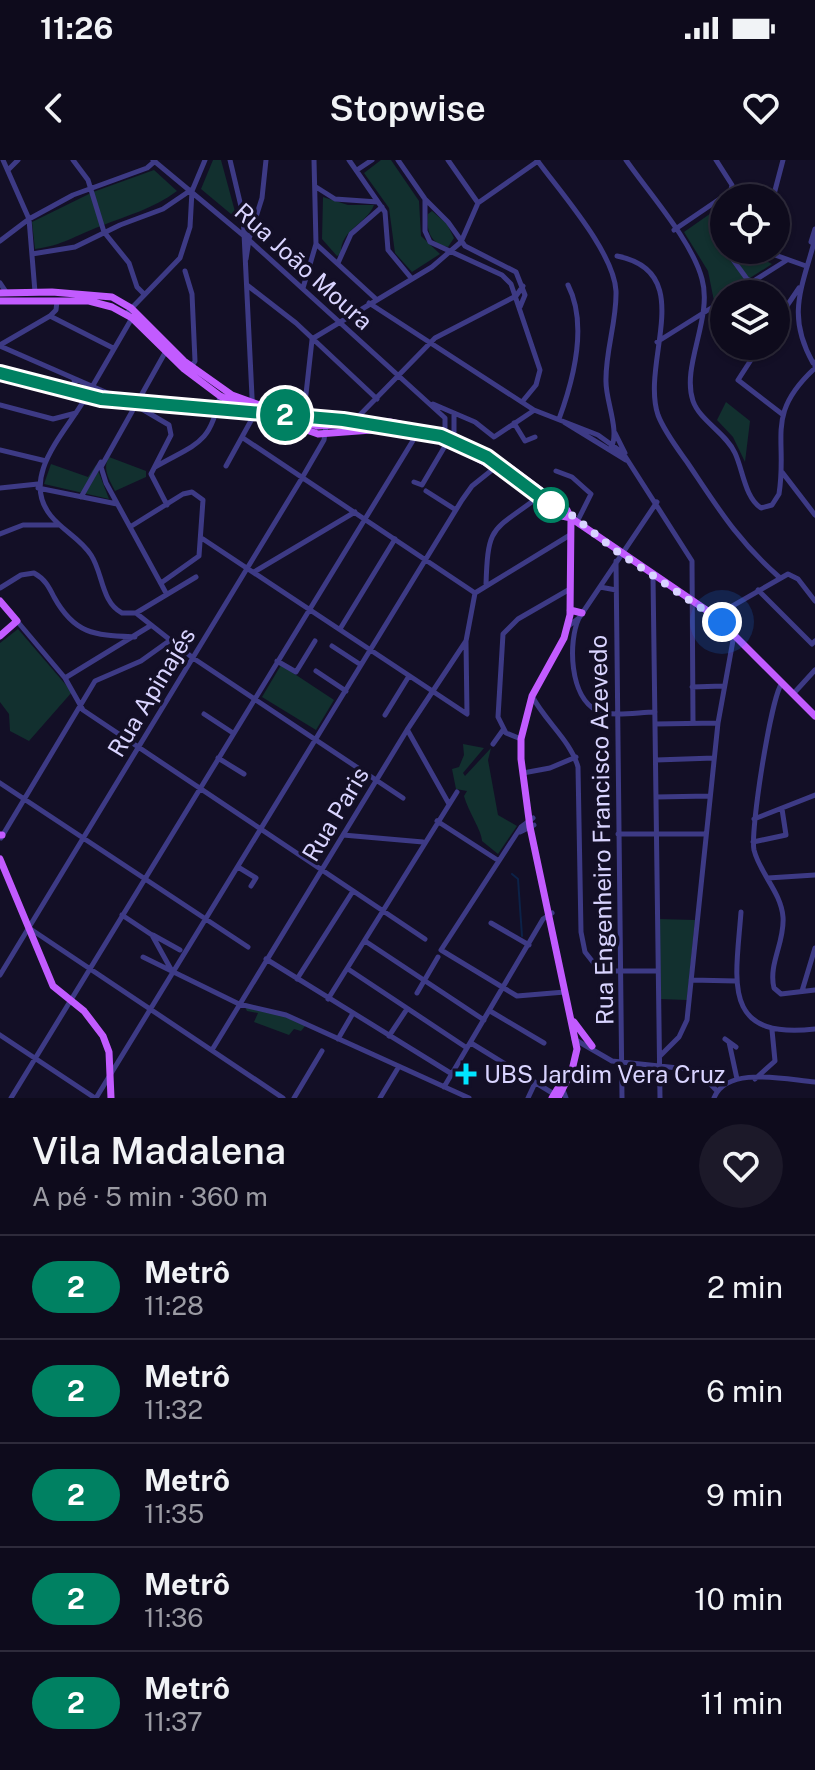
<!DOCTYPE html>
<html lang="pt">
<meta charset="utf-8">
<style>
body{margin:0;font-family:"Public Sans",sans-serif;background:#1c1929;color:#f1f3f6;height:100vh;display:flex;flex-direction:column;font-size:30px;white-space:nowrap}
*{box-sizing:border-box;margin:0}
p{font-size:26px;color:#9b9ba3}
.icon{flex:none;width:44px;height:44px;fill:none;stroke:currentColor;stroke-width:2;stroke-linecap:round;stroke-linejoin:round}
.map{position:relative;height:938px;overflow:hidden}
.sheet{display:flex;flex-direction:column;background:#0e0b1c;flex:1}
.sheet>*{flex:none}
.badge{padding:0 16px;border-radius:26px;font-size:28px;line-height:52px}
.controls{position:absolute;left:710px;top:24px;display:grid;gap:16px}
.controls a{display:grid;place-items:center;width:80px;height:80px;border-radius:50%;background:#0e0b1c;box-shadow:0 2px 6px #0004,0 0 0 2px #2e2b3b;font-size:40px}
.you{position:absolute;width:40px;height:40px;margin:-20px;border:6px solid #fff;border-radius:50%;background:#1a73e8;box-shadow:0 0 0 12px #1a73e833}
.map>.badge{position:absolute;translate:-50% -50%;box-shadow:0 0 0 4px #fff}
.round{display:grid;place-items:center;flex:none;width:84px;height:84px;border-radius:42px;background:#1c1929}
.headline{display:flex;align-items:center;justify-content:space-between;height:136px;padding:0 32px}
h1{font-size:38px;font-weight:600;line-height:60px}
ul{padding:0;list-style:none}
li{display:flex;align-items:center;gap:24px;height:104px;padding:0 32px;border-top:2px solid #2e2b3b}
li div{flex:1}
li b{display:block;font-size:30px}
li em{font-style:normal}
li .badge{min-width:88px;font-weight:700;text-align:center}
.status{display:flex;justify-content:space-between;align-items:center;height:56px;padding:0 40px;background:#0e0b1c;direction:ltr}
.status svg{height:22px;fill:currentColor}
header{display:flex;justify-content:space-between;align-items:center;height:104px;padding:0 32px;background:#0e0b1c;font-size:36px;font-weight:600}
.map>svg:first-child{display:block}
.green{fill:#12302f}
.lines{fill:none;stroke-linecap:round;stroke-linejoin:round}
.stream{stroke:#0c2248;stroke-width:2}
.minor{stroke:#3d3a85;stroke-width:5}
.major{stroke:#c25bff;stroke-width:7}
.line-casing{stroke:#fff;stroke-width:18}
.line{stroke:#008162;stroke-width:12}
.walk{stroke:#d9d4ff;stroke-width:8;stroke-dasharray:0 14.4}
.stop-dot{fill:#fff;stroke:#008162;stroke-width:4}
.poi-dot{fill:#00e5ff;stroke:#130f26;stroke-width:3}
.labels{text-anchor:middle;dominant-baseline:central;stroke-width:7;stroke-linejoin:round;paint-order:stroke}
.street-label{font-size:24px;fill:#d9d4ff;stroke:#130f26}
.poi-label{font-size:24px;fill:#d9d4ff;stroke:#130f26;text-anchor:start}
</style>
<div class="status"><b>11:26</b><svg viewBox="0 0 49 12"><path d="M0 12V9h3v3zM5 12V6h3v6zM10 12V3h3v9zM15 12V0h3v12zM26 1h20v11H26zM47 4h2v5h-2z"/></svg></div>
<header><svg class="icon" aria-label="back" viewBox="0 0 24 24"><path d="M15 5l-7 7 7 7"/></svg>Stopwise<svg class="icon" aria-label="heart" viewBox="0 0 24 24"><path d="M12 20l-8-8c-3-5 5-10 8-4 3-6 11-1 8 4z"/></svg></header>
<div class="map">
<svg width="815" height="938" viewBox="0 0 815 938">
<rect width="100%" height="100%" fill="#130f26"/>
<path class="green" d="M213,0h8l16,59 -36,-30z
M381,0h10l28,41 2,35 19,18 -28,18 -17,-19 -6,-45 -25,-35z
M154,10l23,21c-24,18 -49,24 -76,35 -27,10 -37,19 -66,23l-3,-27 61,-30z
M323,37l25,8h26c-8,20 -34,24 -33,49l-4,2 -15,-17z
M724,44v46c10,0 38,8 48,14l-58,37 -6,-30 -24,-39z
M432,51l15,13 7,14 -6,9c-18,-3 -22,-17 -20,-33z
M726,242l24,19 -5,41 -12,-25 -16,-17z
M109,297l37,14v6l-31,14c-6,-12 -13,-22 -6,-34z
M51,304l37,13 8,-12 13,34 -65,-15z
M18,469l54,63 -43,49 -19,-10 -1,-17 -9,-12v-59z
M281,505l53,35 -18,30 -54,-33z
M463,584l21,4 -21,25 2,3 26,-28 -3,12 10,55 19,11 -19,28 -16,-13c0,-10 -14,-30 -18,-45l3,-5 -11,-2 -4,-20 7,-2 5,-12z
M658,759l37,1 -8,80 -27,-1z
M245,847l28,5 33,13 -5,6 -7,-2 -5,6 -35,-13 4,-9 -11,-2z"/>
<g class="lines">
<path class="stream" d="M512,714l6,5 4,57"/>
<path class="minor" d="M3,0l26,59 6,73
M73,0l15,20 16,52 25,31 8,24 7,7
M153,0l96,80 196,178v28l-23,39 -8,-3
M230,0l19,80 -3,19
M349,0l36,52 3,38 24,29
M398,0l27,39 23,23 17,24 51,26 9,23 -5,12
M448,0l30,43
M537,0c23,32 77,92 79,131 1,30 -11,61 -10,91 0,20 14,49 5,66
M626,0c23,33 66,81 76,119 11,39 -21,87 -9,122 7,20 33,32 42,52 8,17 10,45 26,55l11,-3 7,-11c9,-56 -15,-79 36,-126v-6
M716,0l16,25 -3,13
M8,10l10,-10
M357,10l15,-10
M316,27l19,12 43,3
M773,38l10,-38
M425,39v32l5,11 72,33 9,9 29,86 -4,15 -14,17
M724,58l-3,13 3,14
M674,70l56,-38
M249,79l13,-41 4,-38
M0,81l29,-22 44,-24 74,-27 8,-7
M811,82l4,-13
M316,84l60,55
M726,90l21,29 6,3
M761,90l45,16
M32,94l43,-7 45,-22 43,-16 28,-19
M617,96c82,16 23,105 41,159 6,16 19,33 29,47 31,46 50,78 92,115
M338,103l13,-29 31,-27
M185,111l7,23 3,67 -4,6
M0,123l6,9
M247,125l49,38 81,76
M303,128l13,-44 -2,-84
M733,134l54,-34
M755,134l1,-13
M369,143l165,107 64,25 25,18 69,108 1,162
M126,154l54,-56 10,-31 2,-36 13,-31
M50,156l63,32
M776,162l23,-34
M312,179l120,-72 29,-25 17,-39 60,-42
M657,182l67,-42
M0,185l50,-29 6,-6 1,-9
M0,186l135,59 34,20 2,10 -20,39 16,31
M760,186l-22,34 44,34
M166,191l-65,116 5,16 60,110
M813,203c-27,-48 -11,-75 2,-124
M74,219l1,13 8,10 16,1 10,-9
M92,227l40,-69
M83,242c-20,33 -63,76 -32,114 12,15 29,22 40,39 12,18 10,47 31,58h14l60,-36
M433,244l42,18 19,15 39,-26
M0,245l53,14 23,-6
M559,259c14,-38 29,-95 9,-134
M303,261l9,-81
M564,262l62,38
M352,263l83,-85 81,-42 7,-10
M514,263l11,18 10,-4
M615,273l10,20
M454,276v-22
M243,278l232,155
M0,290l46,11
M226,306l27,-49 -10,-204
M155,307c42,-24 55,-22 65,-71
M556,311l16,6 19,17 -14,28
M782,312l33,43
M0,328l38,-4
M38,328l79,16
M426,331l30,19
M81,337l20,-35
M130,367l53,-33 9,-2 11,8 -4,56 -38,27
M0,374l23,-9h35
M203,379l264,175
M616,401l6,537
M254,412l101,-60
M653,416l7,522
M486,424c2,-60 6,-52 51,-86
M600,427l16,3
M0,428l21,-13 13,-2c11,6 15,14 20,24 21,38 41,38 81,40
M758,430l54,54 3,-3
M475,433l95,-58
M136,453l57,45 210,140
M715,456l73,-42 10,5 17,22
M579,458c-11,23 -10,80 19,93 15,6 41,1 57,1
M17,461l48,57 18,32 342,229
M567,467l12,-9 78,-116
M340,469l55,-90
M466,482l1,72
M332,486l29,19
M277,501l19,11 19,-31
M316,511l30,20
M65,518l85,-52
M782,523c-11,14 -32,148 -28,167 6,24 27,42 29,67 2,25 -15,47 -9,71l7,6 34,-4
M692,527l31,-1
M794,533l21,-23
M532,536c13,25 39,45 46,71l3,165 4,20 15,19h58
M204,554l29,19
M385,555l24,-39
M655,564l63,-1
M408,571l41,73
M521,579l-15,-6 -8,-16 5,-83 15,-15 52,-30
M493,584l10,-14
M218,598l26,16
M656,600l58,-2
M523,613l27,-5 26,-11
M0,623l248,164
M656,637l53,-1
M533,658l-12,9 -80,123 76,46 48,-4
M754,659l61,-24
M437,661l62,40
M520,672l14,-7
M618,674h86
M343,675l80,7
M1,678l94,-157 46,-20 28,-20
M753,682l33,-7 -4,-26
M238,707l18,11 -5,8
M768,718l47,-3
M741,752c-5,68 -21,128 74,117
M122,755l30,20 21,38
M491,763l38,22
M29,768l254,170
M153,775l27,15
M365,781l119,79
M143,797l96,47 47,11 183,83
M266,799l186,115
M348,809l119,79
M0,815l302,-497 22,-38 2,-14
M297,819l56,-88
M691,820l45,1
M802,831l13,-43
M417,833l21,-36
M328,839l129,-207
M490,851l54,32
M0,875l95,63
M389,876l18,-27
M338,879l14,-24
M574,879l38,22 85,9 20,21
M725,879l11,8
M729,882l8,37
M471,883l83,51
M212,890l195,-320 59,-89 9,-48
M660,896l19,-19 8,-17 31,-297 16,-88
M755,919l20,-18 -3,-31
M444,927l99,-168 9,-6
M563,930l3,8
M11,938l406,-664
M96,938l366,-598 10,-14 30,-24
M294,938l28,-47
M380,938l18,-30
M528,938l7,-15
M714,938c13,-33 73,-18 101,-16"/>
<path class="major" d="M0,133l52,-1 60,5 19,11 53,53 48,34 85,31 73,-4 64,14 48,26 65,48 4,8
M0,141h89l23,6 20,11 52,51 36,27 33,15 65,23 67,-5 61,12 49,27 67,48 9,2 144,98 100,100
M0,441l17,20 -17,15
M570,450l12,3
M0,675h2
M0,699l53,127 31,25 19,25 6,16 2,46
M574,862l18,24
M552,938l12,-20
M558,938l14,-28 5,-21 -47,-222 -9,-68v-20l11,-43 32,-58 6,-23 1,-97"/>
</g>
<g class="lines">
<defs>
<path id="line" d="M0,213l101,26 242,21 98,16 46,21 64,48"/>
</defs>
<use href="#line" class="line-casing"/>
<use href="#line" class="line"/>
<path class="walk" d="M551,345l-4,-10 68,55 107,72"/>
</g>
<circle class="stop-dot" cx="551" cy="345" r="16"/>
<path class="poi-dot" d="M462 902h8v8h8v8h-8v8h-8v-8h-8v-8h8z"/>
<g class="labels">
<g class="street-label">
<text transform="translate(304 106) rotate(42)">Rua João Moura</text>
<text transform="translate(151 532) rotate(-59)">Rua Apinajés</text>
<text transform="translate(335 654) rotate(-59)">Rua Paris</text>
<text transform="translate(601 670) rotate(-91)">Rua Engenheiro Francisco Azevedo</text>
</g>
<g class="poi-label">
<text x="484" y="914">UBS Jardim Vera Cruz</text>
</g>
</g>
</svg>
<div class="controls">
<a><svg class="icon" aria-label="locate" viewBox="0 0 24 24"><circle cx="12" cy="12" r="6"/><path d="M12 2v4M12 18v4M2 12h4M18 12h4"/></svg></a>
<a><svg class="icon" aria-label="layers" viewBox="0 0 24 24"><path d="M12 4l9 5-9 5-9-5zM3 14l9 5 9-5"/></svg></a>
</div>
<div class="you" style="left:722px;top:462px"></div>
<b class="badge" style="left:285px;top:255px;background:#008162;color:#fff">2</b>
</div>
<section class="sheet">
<div class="headline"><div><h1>Vila Madalena</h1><p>A pé · 5 min · 360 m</p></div><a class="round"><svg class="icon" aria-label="heart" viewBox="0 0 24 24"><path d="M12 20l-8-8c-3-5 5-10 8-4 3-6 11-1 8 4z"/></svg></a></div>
<ul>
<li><span class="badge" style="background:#008162;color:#fff">2</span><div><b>Metrô</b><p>11:28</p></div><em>2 min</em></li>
<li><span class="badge" style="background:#008162;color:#fff">2</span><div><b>Metrô</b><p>11:32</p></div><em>6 min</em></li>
<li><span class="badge" style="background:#008162;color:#fff">2</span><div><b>Metrô</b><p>11:35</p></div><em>9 min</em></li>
<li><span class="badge" style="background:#008162;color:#fff">2</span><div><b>Metrô</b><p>11:36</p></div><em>10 min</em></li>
<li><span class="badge" style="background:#008162;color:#fff">2</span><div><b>Metrô</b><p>11:37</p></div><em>11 min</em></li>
</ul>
</section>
